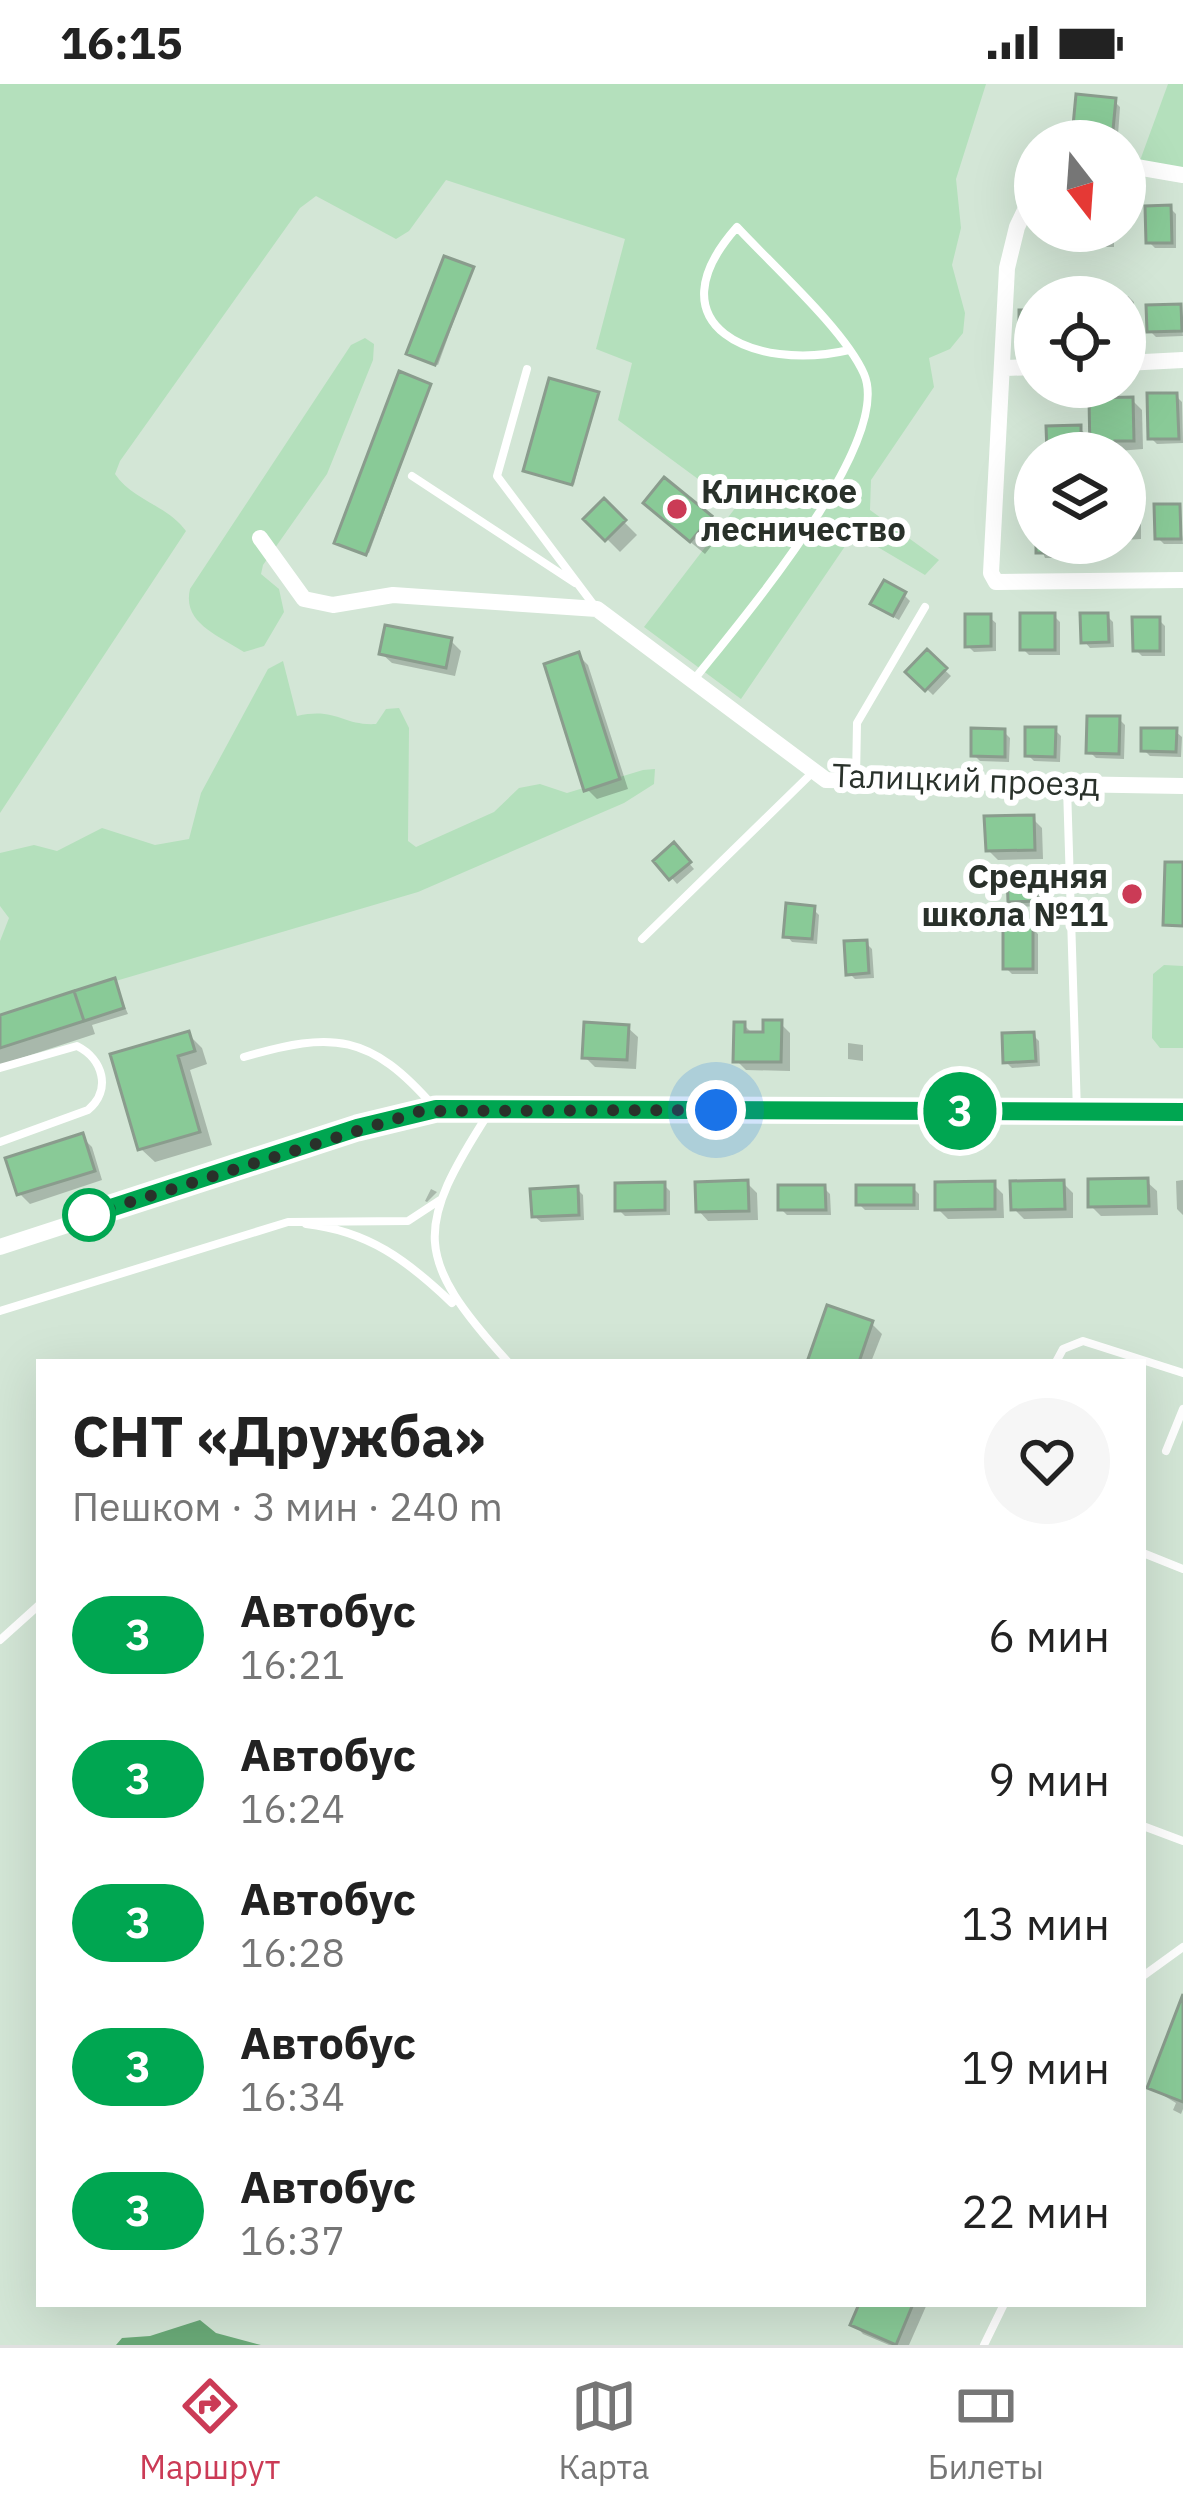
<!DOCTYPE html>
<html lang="ru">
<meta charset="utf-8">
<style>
body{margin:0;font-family:"IBM Plex Sans",sans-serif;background:#f6f6f6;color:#222;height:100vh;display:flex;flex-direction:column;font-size:45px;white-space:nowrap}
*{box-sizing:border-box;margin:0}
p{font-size:39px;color:#767676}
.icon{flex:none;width:66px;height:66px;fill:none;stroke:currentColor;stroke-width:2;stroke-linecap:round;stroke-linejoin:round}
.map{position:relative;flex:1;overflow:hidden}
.sheet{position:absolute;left:36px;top:1275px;width:1110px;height:948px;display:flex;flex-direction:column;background:#fff;border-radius:0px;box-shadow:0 12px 48px #0002}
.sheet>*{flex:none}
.badge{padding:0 24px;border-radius:39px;font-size:42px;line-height:78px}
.needle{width:78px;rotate:163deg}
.tools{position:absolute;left:1014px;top:36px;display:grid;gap:24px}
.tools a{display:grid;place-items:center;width:132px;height:132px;border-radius:50%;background:#fff;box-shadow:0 12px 48px #0002;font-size:60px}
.you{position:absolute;width:60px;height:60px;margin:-30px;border:9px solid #fff;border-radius:50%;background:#1a73e8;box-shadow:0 0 0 18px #1a73e833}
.map>.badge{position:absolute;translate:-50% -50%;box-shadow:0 0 0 6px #fff}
.round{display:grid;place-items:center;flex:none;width:126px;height:126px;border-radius:63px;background:#f6f6f6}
.summary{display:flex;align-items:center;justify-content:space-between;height:204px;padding:0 36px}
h1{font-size:57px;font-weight:700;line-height:90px}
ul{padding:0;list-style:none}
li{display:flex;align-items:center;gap:36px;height:144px;padding:0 36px}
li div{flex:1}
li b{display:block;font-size:45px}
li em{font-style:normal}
li .badge{min-width:132px;font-weight:700;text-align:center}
.status{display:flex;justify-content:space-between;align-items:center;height:84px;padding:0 60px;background:#fff;direction:ltr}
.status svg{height:33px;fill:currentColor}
.menu{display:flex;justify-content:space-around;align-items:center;height:168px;border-top:3px solid #e0e0e0;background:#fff;font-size:33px;color:#767676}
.menu a{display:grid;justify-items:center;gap:6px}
.menu .on{color:#cb3b56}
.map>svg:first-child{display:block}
.green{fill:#b4e0bc}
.water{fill:#69a977}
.shadow{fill:#0003}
.building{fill:#89ca97;stroke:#8a9c8d;stroke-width:3}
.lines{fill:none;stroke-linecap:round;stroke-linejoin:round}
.service{stroke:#fff;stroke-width:8}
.minor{stroke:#fff;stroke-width:16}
.line-casing{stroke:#fff;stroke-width:27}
.line{stroke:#00a651;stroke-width:18}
.walk{stroke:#29312a;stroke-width:12;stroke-dasharray:0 21.6}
.poi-dot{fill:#cb3b56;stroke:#fff;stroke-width:4.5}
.stop-dot{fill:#fff;stroke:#00a651;stroke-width:6}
.labels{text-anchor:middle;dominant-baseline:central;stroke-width:12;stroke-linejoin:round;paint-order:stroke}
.poi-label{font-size:33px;font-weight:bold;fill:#29312a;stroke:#fff;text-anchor:start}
.street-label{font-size:33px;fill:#29312a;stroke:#fff}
</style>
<div class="status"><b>16:15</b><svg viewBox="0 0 49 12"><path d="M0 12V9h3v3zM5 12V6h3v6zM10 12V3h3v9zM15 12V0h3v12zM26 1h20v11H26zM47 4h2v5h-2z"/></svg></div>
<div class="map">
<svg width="1183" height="2261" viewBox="0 0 1183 2261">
<rect width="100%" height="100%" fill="#d3e6d6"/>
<path class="green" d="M0,0h986l-30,95 5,49 -9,37 13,48 -2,20 -13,16 -21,9 5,29 -63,93 -1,30 69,50 -14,15 -71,-42 -113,166 -97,-72 92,-120 -118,-87 14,-57 -36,-14 29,-110 -179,-59 -37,51 -13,8 -80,-43 -16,12 -180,253 -5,13c17,26 52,31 71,57l-186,282z
M1168,0h15v91l-45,-9z
M365,254l9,6 -1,16 -46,114 -64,91 -2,9 18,15 5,23 -20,34 -20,6c-26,-17 -62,-29 -54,-63l161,-244z
M283,577l14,55c40,-9 45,10 79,8l10,-15 13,-1 10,20 -1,113 8,6 78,-35 25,-24 21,-4 27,9 76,-23 12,-1 -1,15 -30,19 -206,89 -418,123v-74l9,-23 -9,-12v-53l34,-8 23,6 45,-23 53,17 34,-6 12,-46 67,-124z
M1164,881l19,1v82h-23l-8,-10 1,-64z"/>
<path class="water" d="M200,2236l16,13 45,12h-145l6,-7 28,-2z"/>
<path class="shadow" d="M1114,17l6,6 -2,28 -36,-4 -6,-6z
M1170,124l6,6v34h-21l-6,-6z
M1092,147h22v16h-16z
M472,186l-34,95 -27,-10z
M1106,212h22l6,6 1,38 -10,1v-44z
M1180,223l3,29 -27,1 -6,-6z
M430,302l-61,167 -32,-12z
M597,311l-23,90 -46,-13z
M1176,312l6,6 1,41 -26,1 -6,-6z
M1132,316l10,10 1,39 -50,4z
M1079,344l7,6v19h-36z
M604,418l33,33 -17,17 -33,-33z
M1179,423l4,37h-19l-6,-6z
M1134,428l7,6v21l-16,1v-27z
M660,433l50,1 13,13 -18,23z
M1039,459h41v15h-35z
M904,511l6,6 -11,19 -19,-11z
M1054,532l6,6v33h-31l-6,-6z
M1107,532l6,6 1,25 -24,1 -6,-7z
M989,533l7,6v28l-22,1 -6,-6z
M1159,536l6,6v30h-23l-6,-6z
M451,557l10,10 -6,25 -63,-13 -10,-9z
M927,569l24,23 -18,19 -24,-23z
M579,572l9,9 40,124 -31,10 -10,-10z
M1119,635l6,6 -1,34 -28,-1 -6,-6z
M1055,646l6,6 -1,26 -26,-1 -6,-6z
M1175,647l7,6 -1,20 -31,-1 -6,-6z
M1004,648l6,6 -1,24 -29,-1 -6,-6z
M1032,734l10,10 1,31 -45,1 -10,-10z
M674,762l20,23 -17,15 -20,-23z
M1035,790l6,6 1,26 -25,1 -6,-6z
M813,825l6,6 -2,29 -25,-2 -6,-7z
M1032,844l6,6v40h-26l-6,-6z
M866,859l6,6 2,29 -19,1 -6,-6z
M114,898l14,32 -36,11 3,9 -95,31v-47z
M780,939l10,10v38l-44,-1 -10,-10 8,-35 10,10h12z
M628,944l10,9 -2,32 -41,-2 -10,-10z
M188,950l14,14 5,16 -17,6 22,75 -57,17 -14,-13 -27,-93z
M1033,951l6,6 1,25 -28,2 -6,-6z
M848,959l15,2v16l-15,-2z
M82,1053l10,10 10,33 -72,24 -10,-10z
M1183,1096v35l-6,-6 -1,-28z
M1147,1098l10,9 1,24 -57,1 -10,-10z
M747,1099l10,10 1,27 -50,1 -9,-10z
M1063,1099l10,10v25l-49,1 -10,-10z
M993,1100l10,10 1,24 -56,1 -10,-10z
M664,1101l6,6v24l-45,1 -7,-7z
M824,1104l6,6 1,21h-44l-6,-6z
M913,1104l6,6v16h-54l-6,-6z
M431,1105l6,3 -10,10 -2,-1z
M577,1105l6,6 1,25 -43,2 -7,-6z
M872,1240l10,10 -11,28h-61z
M1183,1918v107l-2,5 -8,-4 3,-7 -25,-15z
M862,2220h65l-18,41h-20l-26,-11 -9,-10z"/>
<path class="building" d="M1076,10l40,4 -3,32 -40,-4z
M1171,121l1,38h-26l-1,-37z
M444,172l30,11 -39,98 -29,-11z
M1181,220l1,27 -35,1 -1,-27z
M1019,226h16v26h-16z
M399,287l32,13 -65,171 -32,-12z
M549,294l50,14 -27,93 -49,-14z
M1147,309h30l2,46h-31z
M1133,313l1,44h-19v12h-25l-1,-55z
M1081,341v28h-34l-1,-27z
M664,393l48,39 -22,26 -47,-39z
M604,414l22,22 -21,21 -22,-22z
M1154,420h26l1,35h-26z
M1036,459h39v10h-39z
M884,496l22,12 -13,24 -23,-12z
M1020,529h35v37h-35z
M1080,529h28l1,29 -28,1z
M965,530h26v32l-26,1z
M1132,533h28v34h-27z
M385,541l67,13 -6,30 -67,-14z
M927,565l20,19 -22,23 -20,-19z
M579,568l41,127 -36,12 -40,-127z
M1087,632h33l-1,38 -33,-1z
M1025,643h31l-1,30 -30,-1z
M971,644l34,1v28l-34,-1z
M1141,644h36l-1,24 -35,-1z
M1034,731l1,35 -49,1 -2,-35z
M674,758l17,20 -22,18 -16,-19z
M1165,778h18v64l-20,-1z
M1036,787l1,30 -29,1 -1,-30z
M786,819l29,3 -3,33 -29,-2z
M1033,841v44h-30v-43z
M867,856l2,33 -23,2 -2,-34z
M115,894l9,30 -40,13 -10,-30z
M74,907l10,30 -84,27v-33z
M763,936h19l-1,42h-48l1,-40h11v10h18z
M584,938l45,3 -2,35 -45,-2z
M189,947l6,20 -17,5 22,76 -62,18 -28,-96z
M1034,948l2,29 -33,2 -1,-30z
M83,1049l12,38 -78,24 -12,-37z
M1148,1094l1,28 -61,1v-28z
M748,1096l1,31 -53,1 -1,-30z
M1064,1096l1,29 -54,1 -1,-29z
M995,1097v28l-60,1v-28z
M665,1098v28l-50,1v-28z
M778,1101h47l1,25h-48z
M856,1101h58v20h-58z
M578,1102l1,29 -47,2 -2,-28z
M827,1221l46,16 -14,41h-52z
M1183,1910v108l-36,-14z
M859,2220h54l-17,41 -46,-20z"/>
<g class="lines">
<path class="service" d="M527,285l-30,107 99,132
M412,392l163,107
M693,597c44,-56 201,-238 171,-307 -19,-44 -92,-109 -127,-147 -88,99 18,145 112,123
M856,695l1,-56 68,-116
M1067,703l10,325
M642,855l171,-167
M244,973c89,-26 126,-24 191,51
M0,984l77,-22c26,13 35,44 11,64l-88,32
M490,1027c-76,118 -77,146 18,251
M306,1140c62,7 101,36 146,79
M0,1227l288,-89 120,-1 32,-21
M1056,1278l7,-13 20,-8 100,32
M1166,1367l17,-42
M1143,1469l40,16
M0,1556l39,-35
M1143,1742l40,15
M1143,1892l40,-29
M984,2261l20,-41"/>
<path class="minor" d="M1125,81l58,10
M1035,105l-18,38 -10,41 -16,305 5,9 187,-2
M1125,279l58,-3
M1006,284l29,-1
M260,454l44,61 29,6 60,-10 204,14 229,171 357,6
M0,1163l421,-137 762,2"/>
</g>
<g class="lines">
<defs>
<path id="line" d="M86,1132l271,-88 79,-19 747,3"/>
</defs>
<use href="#line" class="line-casing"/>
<use href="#line" class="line"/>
<path class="walk" d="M89,1131l332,-104 295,-1"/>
</g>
<g class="poi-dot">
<circle cx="677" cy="425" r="12"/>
<circle cx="1132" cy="810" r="12"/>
</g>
<circle class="stop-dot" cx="89" cy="1131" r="24"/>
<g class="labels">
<g class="poi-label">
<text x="701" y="406">Клинское<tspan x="701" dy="38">лесничество</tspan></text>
<text x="1108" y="791" text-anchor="end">Средняя<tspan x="1108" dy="38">школа №11</tspan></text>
</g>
<g class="street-label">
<text transform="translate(966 695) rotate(2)">Талицкий проезд</text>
</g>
</g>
</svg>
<div class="tools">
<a><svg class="needle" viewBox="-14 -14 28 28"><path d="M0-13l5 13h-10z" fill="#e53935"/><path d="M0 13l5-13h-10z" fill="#767676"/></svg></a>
<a><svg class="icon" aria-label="locate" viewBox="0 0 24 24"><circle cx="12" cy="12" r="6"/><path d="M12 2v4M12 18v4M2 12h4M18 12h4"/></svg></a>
<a><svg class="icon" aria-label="layers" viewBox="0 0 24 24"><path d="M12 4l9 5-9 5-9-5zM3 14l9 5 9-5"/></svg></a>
</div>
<div class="you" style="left:716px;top:1026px"></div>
<b class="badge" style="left:960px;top:1027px;background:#00a651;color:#fff">3</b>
<section class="sheet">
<div class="summary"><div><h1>СНТ «Дружба»</h1><p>Пешком · 3 мин · 240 m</p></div><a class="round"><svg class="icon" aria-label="heart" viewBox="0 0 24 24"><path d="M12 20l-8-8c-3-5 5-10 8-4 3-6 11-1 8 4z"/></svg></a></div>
<ul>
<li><span class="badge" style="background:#00a651;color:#fff">3</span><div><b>Автобус</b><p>16:21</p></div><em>6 мин</em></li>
<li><span class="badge" style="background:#00a651;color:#fff">3</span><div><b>Автобус</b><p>16:24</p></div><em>9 мин</em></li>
<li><span class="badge" style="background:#00a651;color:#fff">3</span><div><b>Автобус</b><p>16:28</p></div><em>13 мин</em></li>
<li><span class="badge" style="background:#00a651;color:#fff">3</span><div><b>Автобус</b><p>16:34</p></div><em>19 мин</em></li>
<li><span class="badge" style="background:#00a651;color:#fff">3</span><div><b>Автобус</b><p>16:37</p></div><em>22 мин</em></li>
</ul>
</section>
</div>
<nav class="menu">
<a class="on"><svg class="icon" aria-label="directions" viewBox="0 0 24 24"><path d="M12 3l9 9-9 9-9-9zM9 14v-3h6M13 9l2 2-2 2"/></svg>Маршрут</a>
<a><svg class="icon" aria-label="map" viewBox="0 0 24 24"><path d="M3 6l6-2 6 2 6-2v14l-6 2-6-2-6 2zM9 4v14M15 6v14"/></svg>Карта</a>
<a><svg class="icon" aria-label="tickets" viewBox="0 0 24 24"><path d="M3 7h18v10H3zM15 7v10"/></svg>Билеты</a>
</nav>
